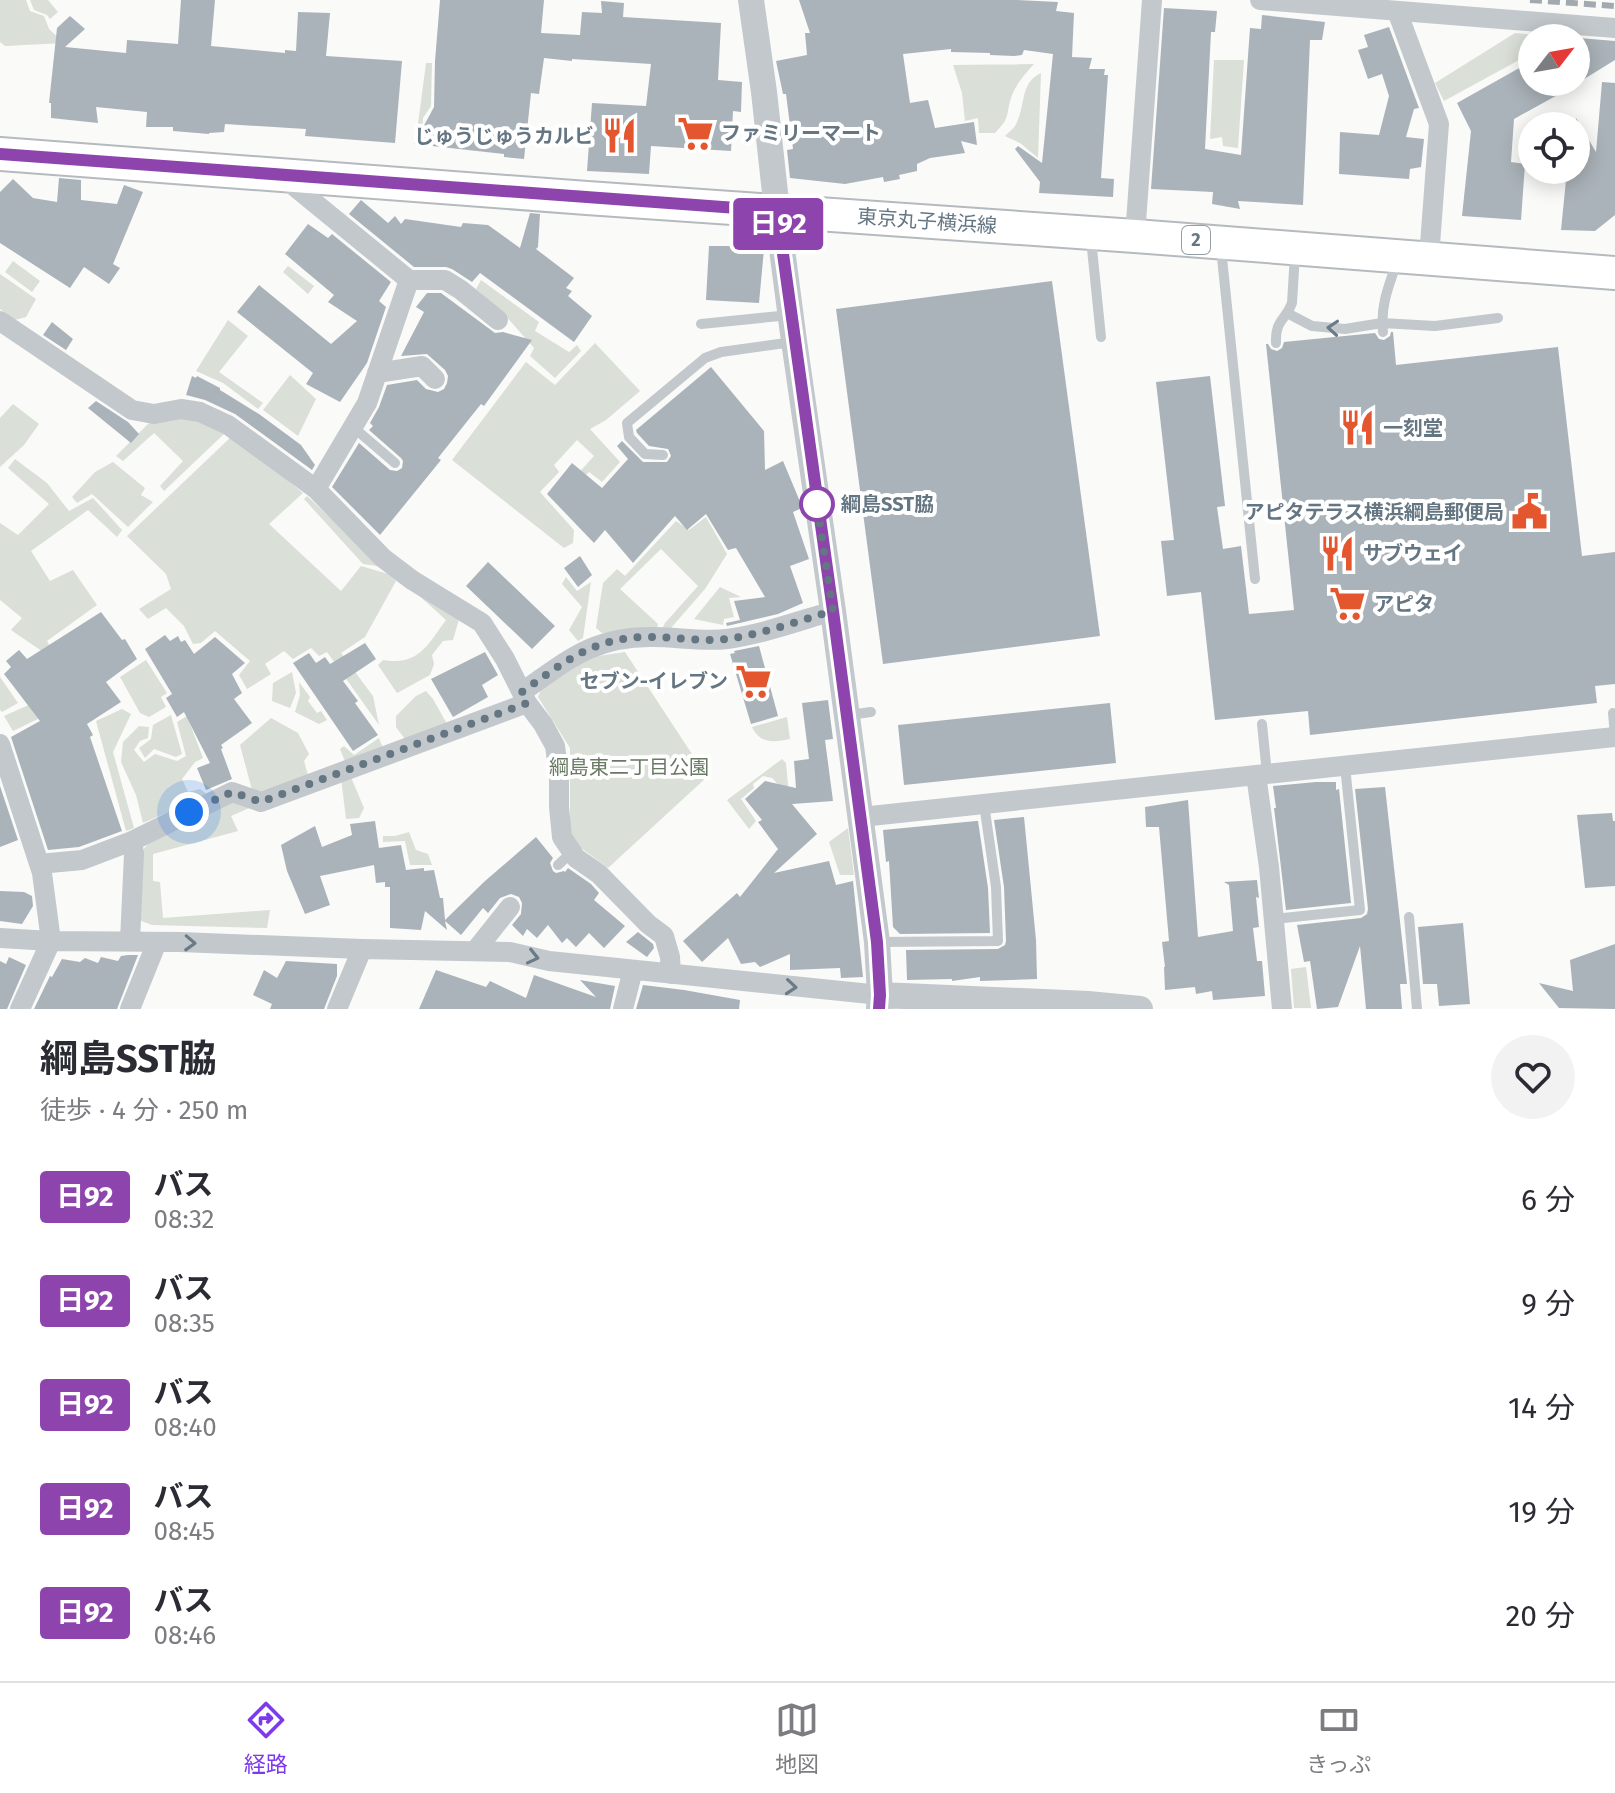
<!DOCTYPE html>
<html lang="ja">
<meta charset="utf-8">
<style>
body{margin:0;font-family:"Fira Sans","Noto Sans JP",sans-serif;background:#f2f2f3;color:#2b2b33;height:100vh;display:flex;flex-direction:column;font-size:30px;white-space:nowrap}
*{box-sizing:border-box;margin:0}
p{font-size:26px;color:#7c7c81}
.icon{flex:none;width:44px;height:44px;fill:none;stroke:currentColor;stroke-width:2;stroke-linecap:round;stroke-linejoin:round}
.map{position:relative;height:1009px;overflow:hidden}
.panel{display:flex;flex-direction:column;background:#fff;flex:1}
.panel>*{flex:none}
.badge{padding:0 16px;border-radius:6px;font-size:28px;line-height:52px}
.needle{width:52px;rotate:59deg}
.buttons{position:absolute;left:1518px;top:24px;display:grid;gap:16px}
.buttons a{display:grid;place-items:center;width:72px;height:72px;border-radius:50%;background:#fff;box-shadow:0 4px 20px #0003;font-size:40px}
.you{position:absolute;width:40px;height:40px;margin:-20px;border:6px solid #fff;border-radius:50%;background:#1a73e8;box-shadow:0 0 0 12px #1a73e833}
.map>.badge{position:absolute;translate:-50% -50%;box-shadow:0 0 0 4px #fff}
.round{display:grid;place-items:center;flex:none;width:84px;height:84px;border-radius:42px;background:#f2f2f3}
.overview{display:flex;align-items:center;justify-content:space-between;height:136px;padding:0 40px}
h1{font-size:38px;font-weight:700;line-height:60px}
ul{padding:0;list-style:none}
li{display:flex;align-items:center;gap:24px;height:104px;padding:0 40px}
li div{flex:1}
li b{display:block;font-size:30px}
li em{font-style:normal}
li .badge{min-width:88px;font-weight:700;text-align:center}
.tab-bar{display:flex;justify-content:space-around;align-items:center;height:112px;border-top:2px solid #e1e1e2;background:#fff;font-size:22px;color:#7c7c81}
.tab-bar a{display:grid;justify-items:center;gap:4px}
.tab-bar .selected{color:#7c3aed}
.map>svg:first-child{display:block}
.green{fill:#dadfd7}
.building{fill:#aab3b9}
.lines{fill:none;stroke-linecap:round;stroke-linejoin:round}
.primary-casing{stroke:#b5babe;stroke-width:36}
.service{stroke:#c3c8cc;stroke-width:10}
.minor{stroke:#c3c8cc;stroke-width:20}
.tertiary{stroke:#c3c8cc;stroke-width:26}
.primary{stroke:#fff;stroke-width:32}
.rail{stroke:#a2aab0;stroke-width:6;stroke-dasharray:12 6;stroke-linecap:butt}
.oneway{stroke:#6a7a87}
.line-casing{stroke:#fff;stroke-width:18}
.line{stroke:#8e44ad;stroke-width:12}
.walk{stroke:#657683;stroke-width:8;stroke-dasharray:0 14.4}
.stop-dot{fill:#fff;stroke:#8e44ad;stroke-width:4}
.labels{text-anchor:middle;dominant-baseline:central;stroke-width:8;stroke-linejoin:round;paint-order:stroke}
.shield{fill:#fff;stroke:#939fa8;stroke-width:2}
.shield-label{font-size:18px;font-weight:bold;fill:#657683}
.poi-label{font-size:20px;font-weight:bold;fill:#657683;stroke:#fff;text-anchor:start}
.street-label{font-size:20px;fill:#657683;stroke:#fff}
.stop-label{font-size:20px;font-weight:bold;fill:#657683;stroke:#fff;text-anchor:start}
.park-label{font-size:20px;fill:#687a64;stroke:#fff}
</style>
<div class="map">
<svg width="1615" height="1009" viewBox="0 0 1615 1009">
<rect width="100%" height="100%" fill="#fafaf8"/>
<path class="green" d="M0,0h26l4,11 14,5 5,13 15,14 -59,3 -5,-4z
M30,0h18l10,12 -8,7 -3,-4 -13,-5z
M1515,33l30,3v2h-13v15l-88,48 -9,-18z
M1214,60h30l-6,88 -15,-2 -1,-9 -12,2z
M426,63h6l-1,43 -8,12 -1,23 -6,-2z
M1034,64c-9,10 -19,21 -23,34 -6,20 0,18 -16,35h-16l-1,-15 -13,3 -3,-28 -9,-28z
M1041,73l-3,85 -18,-15 -15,-7c2,-2 9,-8 10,-10 11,-18 4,-43 26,-53z
M13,261l27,20 -8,11 -27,-20z
M288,266l26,20 -6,8 -25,-22z
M0,274l36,25 -10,18 -11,3 -15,-11z
M481,280l58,42 -4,9 34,21 8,-7 4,6 -26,27 -25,-22 4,-8 -29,-33 -29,-26z
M228,320l20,16 -29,36 44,31 -5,6 -35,-26 -27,-12z
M595,343l45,48 -34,29 -16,9 30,33 -18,20 -13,-10 -11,10 -4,-4 20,-22 -17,-16 -23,25 5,7 -19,20 34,38 -1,13 -9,5 -112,-88 74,-98 29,23z
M290,375l26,24 -18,37 -35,-26z
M13,404l26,20 -15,21 -24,22v-49z
M198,417l26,17 -60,57 -4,-5 23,-25 -29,-28 -31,28 -7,-5 34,-34z
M233,435l70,58 -34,31 72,67 20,-25 27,8 8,7 -31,56 -24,16 32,43 6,29 -52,-73 -8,4 -8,-8 -18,11 -9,-8 -19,13 6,10 -24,15 -8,-14 11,-14 -35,-30 -14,12 -8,1 -9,-18 -18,-18 -18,11 -9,-10 32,-20 -5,-15 -39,-38z
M15,459l32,24 22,28 24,-13 29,32 -5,7 -29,-27 -57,41 19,30 23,-11 24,35 -50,36 7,13h-8l-35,-24 11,-12 -22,-18v-77l18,12 31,-31 -41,-36z
M113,462l32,26 -4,7 12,7 -25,25 -36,-33 -15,9 -5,-6 23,-25z
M307,496l77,71 -21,-3 -59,-65z
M706,517l21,37 -22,35 -35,40 -7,-2 2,-4 33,-37 -37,-37 -41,40 38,35 -1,5 -55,4 -6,-5 7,-45 14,-14 8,7 51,-55 13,9z
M566,577l11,14 14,-9 -8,56 -5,3 -9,-11 13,-23 -20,-23z
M720,587l21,10 -12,1 5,19 -10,2 -1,6 -29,-6z
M415,592l45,24 -7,24 -10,1 -11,14 2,9 -4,11 -33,18 -19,-28 5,-5c35,6 44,-14 63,-40z
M625,652l82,125 -99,91 -31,-23 -7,-15v-82l-32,-51 4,-9 50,-31z
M146,660l21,33 -6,4 5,10 -17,10 -9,-4 -20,-36z
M292,672l4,21 -6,15 -18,-7 1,-18z
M0,677l18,26 -16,9 -2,-2z
M299,682l11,15 -2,4 9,12 4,-2 6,9 -8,4 -24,-12 5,-17z
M426,691l7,8 14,25 -42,15 -9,-12v-11l20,-20z
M33,703l9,14 -29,14 -9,-15z
M122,709l9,5 -18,38 21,76 -8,3 -30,-110z
M171,715l11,39 -6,3 -22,-8 -9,9 -6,-10 12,-9 2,-14z
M187,716l16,42 -8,4 -13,17 6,13 12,-3 8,6 -65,28 -7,-28 -15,-33 2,-20 16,-16 10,1 -1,11 -8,3 -6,9 10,12 11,-8 22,7 9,-5 -9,-34z
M787,717l3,22c-16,3 -29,6 -38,-12z
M271,718l27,15 11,21 -5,7 4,14 -44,18 -12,-3 -12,-45z
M379,738l4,10 -37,16 -6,-15 4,-3 10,9z
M782,759l4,4 3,33 -17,-18 -9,-2 -10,8 1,4 -13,11 15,22 -7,8 -22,-29z
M350,775l14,33 -5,10 -13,1 -5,-41z
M234,798l20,8 -23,10 7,15 -85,23v27l7,1 3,36 107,-8 -3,18 -115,-3 -13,-5 4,-70 12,-15z
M848,828l6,47h-14l-11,-33z
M409,832l7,18 12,4 4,11h-22l-5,-24 -22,1v-6h12z
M1306,967l5,41h-17l-3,-39z"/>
<path class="building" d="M181,0h34l-4,46 74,7v-3l11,1 2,-39 32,1 -4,43 76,5 -7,82 -90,-7 1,-7 -81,-5 -1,8 -15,1v1l-36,-3v-4h-27l1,-15 -51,-5 2,16 -47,-5v-15h-2l8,-75 13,-12 15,13 -20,18 61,6 1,-13 51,4z
M440,0h104l-3,33 39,2 2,-23 20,1 -1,-12 23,2 -1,14 98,6 -3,57 24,2 -1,30 -8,-1 -2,40 -80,-5 -2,28 -62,-3 5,-68 54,3 5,-42 -79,-5v2l-28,-3 -5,36 -8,-1 -7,66 -20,-2v-3l-90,-10 20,-37 1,-46z
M799,0h218l41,2 -2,9 18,2 -2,44 20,1 -3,11h16l-1,6h4l-7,103 13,1 -1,18 -74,-4 1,-11 -25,-33 3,-3 24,17 11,-109 -29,-4 -2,5 -8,1 -24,-1v-2l-39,-1v-3l-48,5 7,49 18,-3 7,28 39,-6 3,23 -16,-4 4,12 -35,5 -13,6v7l-18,4 1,4 -16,3 -1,-5 -38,7 -55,-6 -3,-28 6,-1 -7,-55h-3l-7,-33 31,-6 -2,-22h5z
M1164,8l53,3 -2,21h-4l-6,117 36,6 9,-127 11,1 1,-14 63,7 -3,18h-12l-7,165 -65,-4 2,8 -28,-5 1,-12 -62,-3z
M1389,27l30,81 -5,1 -8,28 18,2 -3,28 -11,2 -1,10 -70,-5 1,-42 39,3 10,-39 -7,-22 -14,5 -10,-29 10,-3 -4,-12z
M1579,38l36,3v19l-39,24z
M1532,61v21h23l6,11 -47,26 -3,43 14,2 -4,56 -59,-4 9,-85 -14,-28z
M1602,82l13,1v132l-20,16 -34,-1 6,-60h9v-52l20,34z
M59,178l22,2v20l36,4 7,-19 19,7 -30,72 7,4 -11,16 -25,-17 -14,21 -70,-45v-51l13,-13 20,19 24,4z
M361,200l27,23 7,-7 6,8 4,-5 56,8 2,-4 25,2 32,23 10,-35 10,1 -2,33 -2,2 38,29 -8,10 6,3 -4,5 24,20 -18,26 -94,-69 -8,9 -20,-13 -6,-2h-32l-65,-53z
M308,224l20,14 4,-4 59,48 -12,19 7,6 -19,56 -27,39 -34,-18 7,-11 -76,-61 22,-27 72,59 26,-23 -29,-19 6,-7 -49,-41z
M732,240l19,2 -1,6 14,1 -5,54 -53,-3 3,-54h22z
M1052,281l48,355 -217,28 -47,-355z
M427,293h14l54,40 8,-1 29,8 -48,66 -3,-2 -43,54 3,2 -61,75 -48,-48 27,-44 31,27 7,1 5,-3 1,-7 -2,-3 -32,-28 4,-4 -3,-3 9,-16 8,-22 30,-5 9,9 12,3 6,-3 3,-6 1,-7 -3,-6 -18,-16 -26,2 23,-44 -8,-5z
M52,322l21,17 -7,11 -23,-15z
M1391,332h2l3,33 162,-18 24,209 33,-4v132l-20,2 2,17 -287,32 -2,-24 -93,9 -14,-128 -34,4 -6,-55 13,-1 -18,-158 54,-6 15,130 -8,1 6,42 18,-3 8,68 45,-4 -28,-266h2l3,5 6,2 5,-3 2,-6 91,-9 4,6 5,1 6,-4z
M711,367l53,64 1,39 18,-9 18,43 1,4 -9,4 16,47 -19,7 13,37 -25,11 -51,12 -1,-3 14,-3 -6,-19 31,-4 -29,-49 -8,2 -22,-36 -19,16 -12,-14 -42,47 -28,-33 -11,13 -47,-49 25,-31 30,25 26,-29 -11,-13 5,-5 21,21h24l4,-6 -3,-7 -19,-3 -12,-13 -1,-3z
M192,376l4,2 1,-2 23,12v2l39,24 42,31 14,20 -3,5 -77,-56 -30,-14 -19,-5z
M96,401l32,21 11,12 -8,9 -43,-35z
M580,556l12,19 -14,12 -14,-19z
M488,562l67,64 -23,23 -66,-63z
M101,612l21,28 3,-1 12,20 -31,23 15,20 -34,22 6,11 -3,2 32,94 -43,16 -31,3 -37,-113 29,-16 -36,-47 7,-7 -5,-6 13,-11 8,9z
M165,635l5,6 8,-5 3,6 4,-2 9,14 21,-17 30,26 -13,11 10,19 -8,6 18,24 -31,22 2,3 -2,1 11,30 -26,11 -9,-22 13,-5 -26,-51 -7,5 -11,-19 6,-4 -27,-45z
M365,643l11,16 -33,22 15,20 -3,2 23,32 -25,16 -60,-88 16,-10 7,10 9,-6 5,7z
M759,646l19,70 -27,8 -21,-70 5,-1 -1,-2z
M485,652l13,23 -16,10 6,12 -35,20 -22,-38z
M828,700l5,39 -8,1 8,61 -41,3 25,30 -43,39 55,-12 7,24 17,-4 10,96 -22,1 -1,-10 -50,2v-16l-30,13 -5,-5 -14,2 -13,-26 -26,24 -19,-21 54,-48 3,4 38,-48 -20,-27 4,-2 -17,-21 20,-18 31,7 -2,-27 15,-2 -7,-56z
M1110,703l6,60 -212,22 -6,-60z
M1316,782h20v8l3,-1 12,114 -65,7 -12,-102h2l-3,-22z
M0,786l18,54 -18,7z
M1385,787l22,197h-7l2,25h-36l-6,-63 -22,61 -21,2 -7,-48 -6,1 -7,-37 64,-7 6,-4 1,-5 -13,-120z
M1188,800l10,137 35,-6 -4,-46 -5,-3 33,-2 2,18 -3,-1 3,30 -6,1 4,33h5l3,35 -52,4 -1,-9 -16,3 -1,-7 -30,3 -1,-23h1l-3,-25 7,-1 -10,-114h-13l-1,-20z
M1612,813l1,8h2v65l-30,2 -8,-73z
M1024,817l12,123 1,39 -57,2v-4l-28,4v-2l-45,1 -1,-30 92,-1 7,-4 1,-4 -2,-54 -10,-67z
M375,821l4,27 22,-3 5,25 18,-2v3l10,-1 6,28h3l2,22 40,-39 51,-44 17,21 -3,5 3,8 3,2 8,-2 1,1 3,-4 23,16 8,9 -5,7 31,26 -21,22 -15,-15 -13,14 -9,-9 -5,5 -14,-18 -11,13 -10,-9 -4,7 -11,-11 9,-11 1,-11 -3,-6 -8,-3 -11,4 -12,15 -5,-5 -22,27 -16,-14 2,9 -22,-19 -4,19 -31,-2v-41h-5v-5l-9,1 -2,-18 -54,11 10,29 -25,9 -18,-43 -6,-26 34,-19 7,21 30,-12 -2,-11z
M976,821h2l10,67 2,45 -90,1 -7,-7 -4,-66 -3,1 -3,-32z
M0,891l24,1 8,4 1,10 -11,18 -22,-3z
M1463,923l7,81 -31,2 -2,-22h-14l-5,-57z
M638,932l15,12 1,4 -7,9 -21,-15z
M1615,944v65l-56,-1 -20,-25 34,8 -3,-31z
M128,955h10l-21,54h-83l16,-33 2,1 10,-18 18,3 5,-4 13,5 3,-6 17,4 3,-5z
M9,957l17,8 -19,44h-7v-48l6,3z
M286,961l51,3v12l-13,33h-54l2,-5 -19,-9 11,-25 13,8z
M436,970l50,17 4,-6 36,17 8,-23 62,22 -16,-17 35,6 -5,23h-191z
M643,985l41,5 56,10 -1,9h-103z"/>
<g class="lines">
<defs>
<path id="primary" d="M0,154l587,44 548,38 480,37"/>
</defs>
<use href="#primary" class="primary-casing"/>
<path class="service" d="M1091,239l10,98
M1221,248l34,331
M1287,313l25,13 33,3 37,-6 53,3 63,-8
M701,324l89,-9
M1383,332c-3,-26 6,-47 14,-70
M1276,343c-1,-23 9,-22 16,-40l3,-49
M353,427l42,36
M663,455l-18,-1 -16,-17 -2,-14 78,-65 16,-6 72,-10
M1613,713l2,23
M849,715l22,-3
M1262,724l5,50
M558,865l14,-13
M1409,917l8,92
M1274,919l86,-9 -15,-144
M878,942l120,-1 -2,-54 -12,-83"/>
<path class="minor" d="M1260,0l355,28
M1397,11l42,113 -10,134
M283,177l126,103 -42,123 -51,86
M1135,236l17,-236
M409,280h36l16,10 37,30
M0,321l132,89 22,4 27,-5 19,3 28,13 88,64 67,69 29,22 70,43 23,36 22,44 16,21 12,22 4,29v32l3,30 14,21 23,16 49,50 16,12 6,21 1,17
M377,373l45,-7 13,13
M522,692c46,-32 72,-56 131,-55 24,0 50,5 74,2 36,-5 71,-18 106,-28
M0,744l42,129 9,68 -31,68
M1256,775l13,92 13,142
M861,817l754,-80
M39,864l43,-4 50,-19
M0,938l51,3 129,1 182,7 148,3 39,9 331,34
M130,941l4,-87 -2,-13 100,-49 29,10 266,-99
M475,951l35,-44
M130,1009l27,-67
M337,1009l25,-60
M623,1009l10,-39"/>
<path class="tertiary" d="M751,0l13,92 13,119 17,130 39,270 44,331 3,53 -1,14
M880,995l208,9 52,5"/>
<use href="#primary" class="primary"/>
<path class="rail" d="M1530,0l85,6"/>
</g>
<defs><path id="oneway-chevron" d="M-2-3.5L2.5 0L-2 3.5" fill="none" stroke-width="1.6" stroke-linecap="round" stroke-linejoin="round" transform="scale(2)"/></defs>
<g class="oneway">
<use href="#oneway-chevron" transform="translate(1333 328) rotate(-176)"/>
<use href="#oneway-chevron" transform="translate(190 943) rotate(2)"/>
<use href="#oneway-chevron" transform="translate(533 957) rotate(13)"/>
<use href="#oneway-chevron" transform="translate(791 987) rotate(5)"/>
</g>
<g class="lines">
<defs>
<path id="line" d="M0,154l777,57 56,400 44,331 3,53 -1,14"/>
</defs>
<use href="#line" class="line-casing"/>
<use href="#line" class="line"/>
<path class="walk" d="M189,812l43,-20 29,10 266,-99 -5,-11c45,-32 73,-56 131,-55 24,0 50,5 74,2 36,-5 71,-18 106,-28l-16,-107"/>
</g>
<defs>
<symbol id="supermarket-bare" viewBox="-9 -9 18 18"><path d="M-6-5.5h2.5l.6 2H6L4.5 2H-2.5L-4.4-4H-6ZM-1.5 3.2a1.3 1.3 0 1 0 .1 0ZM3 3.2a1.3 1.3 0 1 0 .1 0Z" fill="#e4572e" stroke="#fff" stroke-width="2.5" paint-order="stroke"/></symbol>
<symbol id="restaurant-bare" viewBox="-9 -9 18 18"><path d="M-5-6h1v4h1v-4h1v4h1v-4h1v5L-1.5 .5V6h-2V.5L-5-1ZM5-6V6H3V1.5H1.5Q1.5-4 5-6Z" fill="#e4572e" stroke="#fff" stroke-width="2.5" paint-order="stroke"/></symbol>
<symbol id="civic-bare" viewBox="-9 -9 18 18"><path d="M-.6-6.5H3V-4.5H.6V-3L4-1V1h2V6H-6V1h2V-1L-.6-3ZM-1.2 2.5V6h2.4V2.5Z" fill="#e4572e" stroke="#fff" stroke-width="2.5" paint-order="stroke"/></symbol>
</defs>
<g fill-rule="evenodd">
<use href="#supermarket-bare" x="670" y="108" width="51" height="51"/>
<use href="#restaurant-bare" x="594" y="110" width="51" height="51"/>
<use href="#restaurant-bare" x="1332" y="402" width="51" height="51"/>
<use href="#civic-bare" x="1504" y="486" width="51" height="51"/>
<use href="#restaurant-bare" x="1312" y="528" width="51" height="51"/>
<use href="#supermarket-bare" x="1322" y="578" width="51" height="51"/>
<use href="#supermarket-bare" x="728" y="656" width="51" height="51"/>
</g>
<circle class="stop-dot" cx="817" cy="504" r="16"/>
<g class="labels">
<rect class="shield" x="1182" y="226" width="28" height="28" rx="6"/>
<g class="shield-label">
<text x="1196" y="240">2</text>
</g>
<g class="poi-label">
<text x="721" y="133">ファミリーマート</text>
<text x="594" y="136" text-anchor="end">じゅうじゅうカルビ</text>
<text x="1383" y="428">一刻堂</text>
<text x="1504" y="512" text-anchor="end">アピタテラス横浜綱島郵便局</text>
<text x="1363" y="553">サブウェイ</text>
<text x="1374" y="604">アピタ</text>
<text x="728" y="681" text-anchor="end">セブン-イレブン</text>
</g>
<g class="street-label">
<text transform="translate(927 221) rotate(4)">東京丸子横浜線</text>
</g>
<g class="stop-label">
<text x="841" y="504">綱島SST脇</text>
</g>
<g class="park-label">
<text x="629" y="767">綱島東二丁目公園</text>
</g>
</g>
</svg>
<div class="buttons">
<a><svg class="needle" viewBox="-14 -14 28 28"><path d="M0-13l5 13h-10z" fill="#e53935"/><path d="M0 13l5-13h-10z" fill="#7c7c81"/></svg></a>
<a><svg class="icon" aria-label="locate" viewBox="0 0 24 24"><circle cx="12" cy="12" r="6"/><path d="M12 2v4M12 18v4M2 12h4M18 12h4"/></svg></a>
</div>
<div class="you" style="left:189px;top:812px"></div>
<b class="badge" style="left:778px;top:224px;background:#8e44ad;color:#fff">日92</b>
</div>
<section class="panel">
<div class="overview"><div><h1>綱島SST脇</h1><p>徒歩 · 4 分 · 250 m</p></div><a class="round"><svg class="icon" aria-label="heart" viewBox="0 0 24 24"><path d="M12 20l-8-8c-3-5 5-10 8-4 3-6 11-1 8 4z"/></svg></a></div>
<ul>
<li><span class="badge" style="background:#8e44ad;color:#fff">日92</span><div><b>バス</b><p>08:32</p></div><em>6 分</em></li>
<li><span class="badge" style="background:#8e44ad;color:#fff">日92</span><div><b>バス</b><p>08:35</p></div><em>9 分</em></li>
<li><span class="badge" style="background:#8e44ad;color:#fff">日92</span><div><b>バス</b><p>08:40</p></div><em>14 分</em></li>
<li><span class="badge" style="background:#8e44ad;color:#fff">日92</span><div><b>バス</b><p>08:45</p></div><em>19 分</em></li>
<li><span class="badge" style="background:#8e44ad;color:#fff">日92</span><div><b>バス</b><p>08:46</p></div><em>20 分</em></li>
</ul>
</section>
<nav class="tab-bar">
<a class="selected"><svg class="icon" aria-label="directions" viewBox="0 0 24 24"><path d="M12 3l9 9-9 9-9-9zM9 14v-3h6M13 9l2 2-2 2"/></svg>経路</a>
<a><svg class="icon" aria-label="map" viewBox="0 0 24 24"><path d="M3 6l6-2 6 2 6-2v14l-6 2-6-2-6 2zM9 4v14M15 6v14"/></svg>地図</a>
<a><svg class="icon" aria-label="tickets" viewBox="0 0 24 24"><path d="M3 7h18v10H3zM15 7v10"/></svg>きっぷ</a>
</nav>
